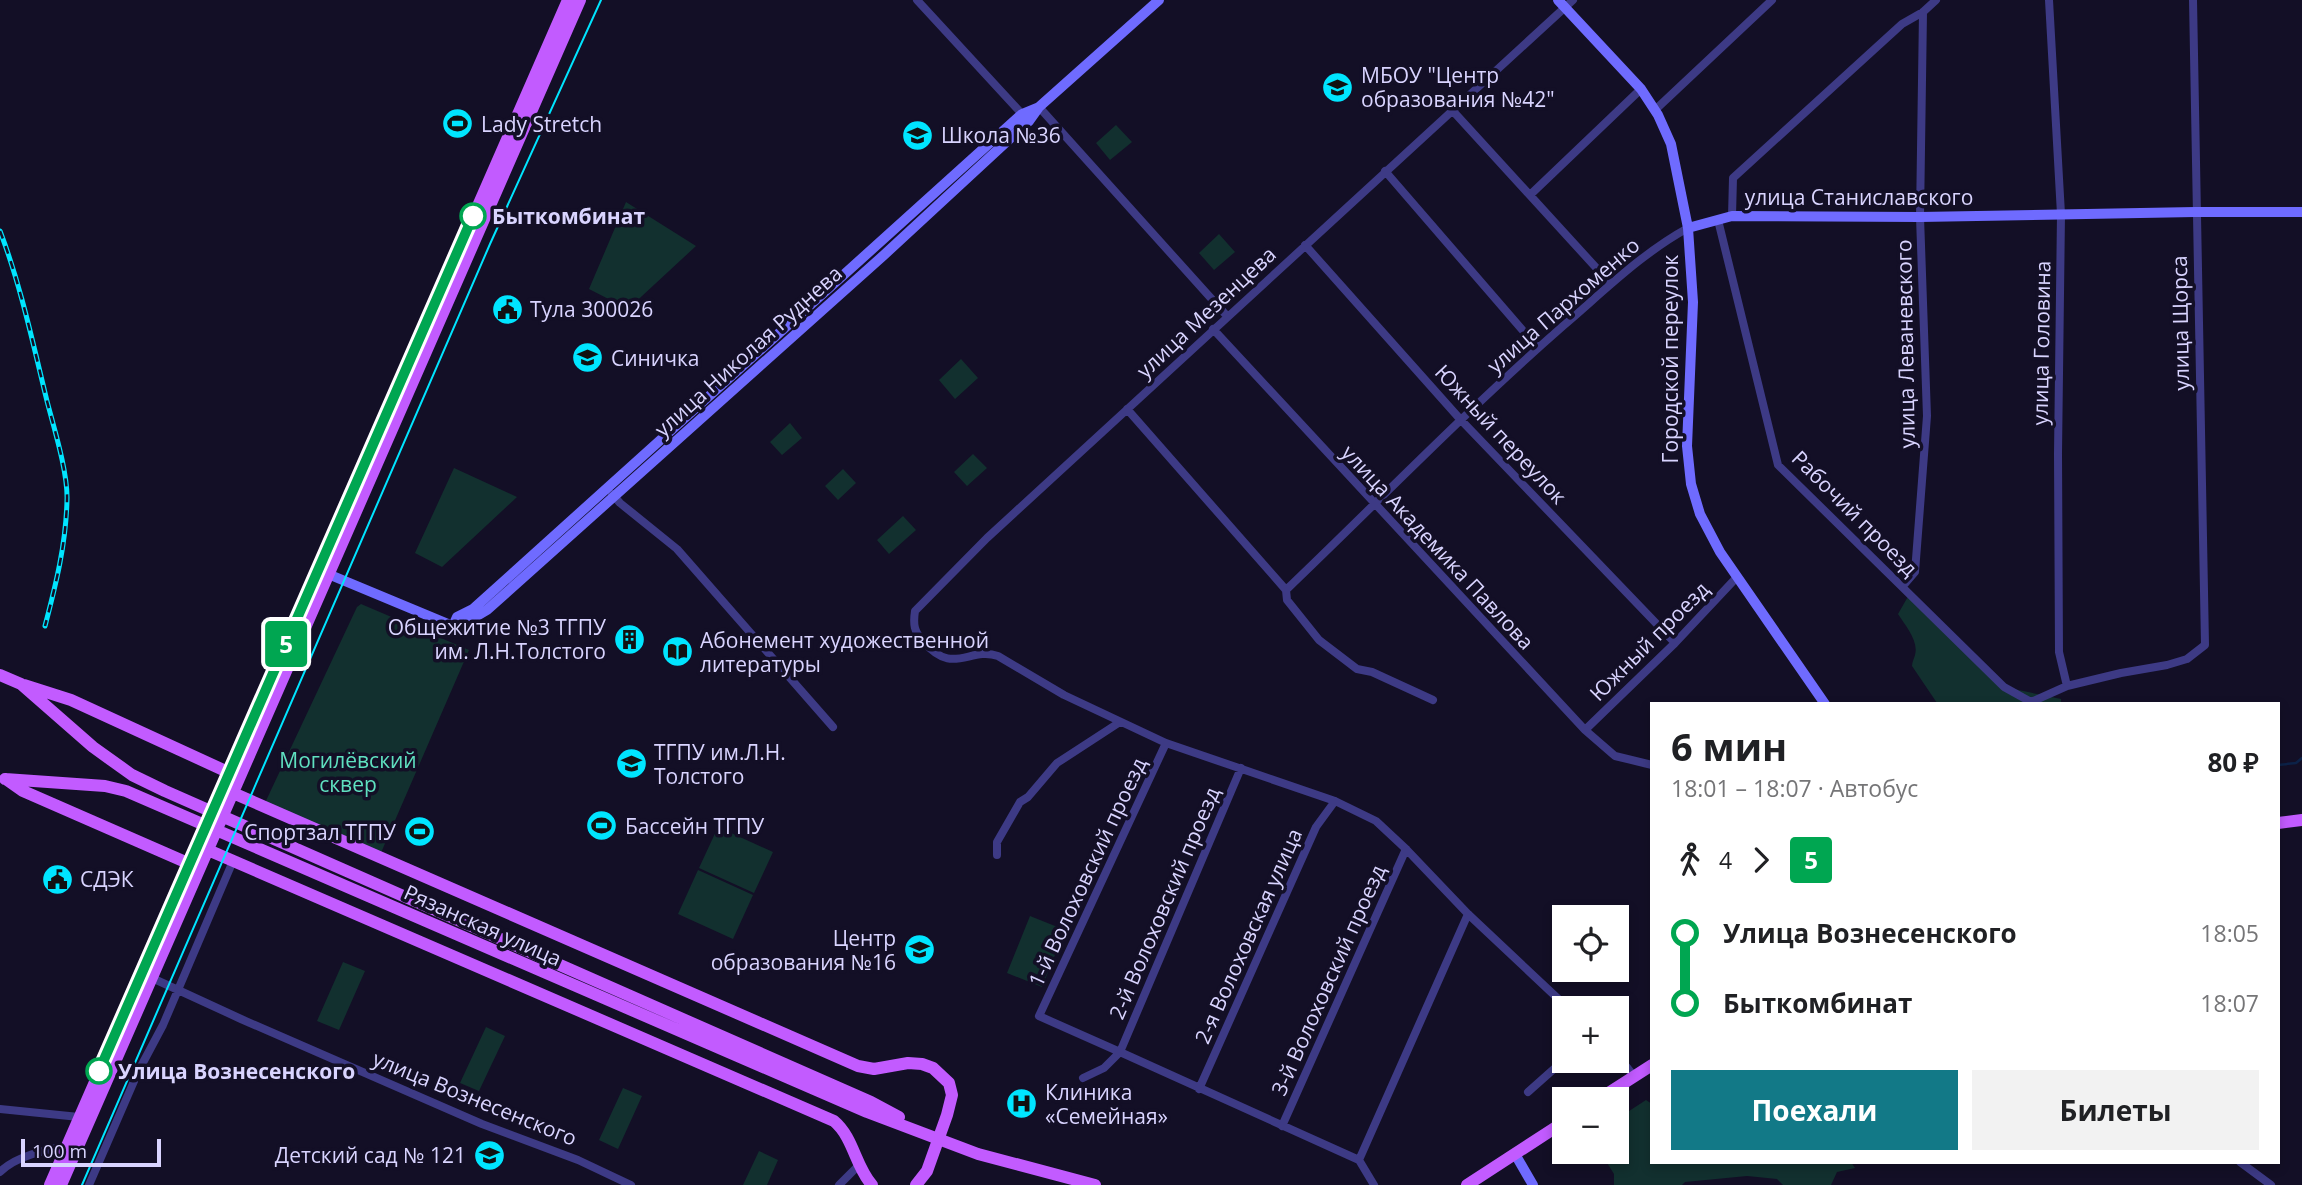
<!DOCTYPE html>
<html lang="ru">
<meta charset="utf-8">
<style>
body{margin:0;font-family:"Open Sans",sans-serif;background:#f2f2f2;color:#202124;height:100vh;display:flex;flex-direction:column;font-size:26px;white-space:nowrap}
*{box-sizing:border-box;margin:0}
p{font-size:23px;color:#757577}
.icon{flex:none;width:38px;height:38px;fill:none;stroke:currentColor;stroke-width:2;stroke-linecap:round;stroke-linejoin:round}
.map{position:relative;flex:1;overflow:hidden}
.side{position:absolute;left:1650px;top:702px;width:630px;height:462px;display:flex;flex-direction:column;background:#fff;border-radius:0px;box-shadow:0 4px 10px #0003}
.side>*{flex:none}
.badge{padding:0 14px;border-radius:5px;font-size:24px;line-height:46px}
.fabs{position:absolute;left:1552px;top:905px;display:grid;gap:14px}
.fabs a{display:grid;place-items:center;width:77px;height:77px;border-radius:0px;background:#fff;box-shadow:0 4px 10px #0003;font-size:35px}
.scale{position:absolute;left:21px;bottom:18px;width:140px;box-sizing:border-box;padding-left:7px;border:4px solid #d9d4ff;border-top:0;font-size:19px;line-height:24px;white-space:nowrap;color:#d9d4ff;-webkit-text-stroke:5px #130f26;paint-order:stroke}
.map>.badge{position:absolute;translate:-50% -50%;box-shadow:0 0 0 4px #fff}
.legs{display:flex;align-items:center;gap:10px;height:77px;padding:0 21px;font-size:23px}
.legs p{margin-inline-start:auto}
.summary{display:flex;align-items:center;justify-content:space-between;height:119px;padding:0 21px}
h1{font-size:38px;font-weight:700;line-height:52px}
.primary-button{display:flex;gap:14px;margin-top:auto;padding:14px 21px}
.primary-button a{flex:1;height:80px;border-radius:0px;background:#127987;color:#fff;font-size:28px;font-weight:700;line-height:80px;text-align:center}
.primary-button a+a{background:#f2f2f2;color:#202124}
ul{padding:0 21px;list-style:none}
li{display:flex;align-items:center;gap:24px;height:70px;font-size:26px}
li i{display:grid;place-items:center;width:10px;height:100%;margin:0 9px;background:currentColor}
li i::after{content:'';width:18px;height:18px;margin:-9px;border:5px solid;border-radius:50%;background:#fff}
li p{margin-inline-start:auto}
li:first-child i{background:linear-gradient(#0000 50%,currentColor 0)}
li:last-child i{background:linear-gradient(currentColor 50%,#0000 0)}
.map>svg:first-child{display:block}
.green{fill:#12302f}
.lines{fill:none;stroke-linecap:round;stroke-linejoin:round}
.stream{stroke:#0c2248;stroke-width:2.5}
.street{stroke:#3d3a85;stroke-width:8}
.secondary{stroke:#6f6bff;stroke-width:10}
.primary{stroke:#c25bff;stroke-width:12}
.tram{stroke:#00e5ff;stroke-width:2}
.rail-casing{stroke:#00e5ff;stroke-width:5}
.rail{stroke:#130f26;stroke-width:2.5;stroke-dasharray:8;stroke-linecap:butt}
.line-1-casing{stroke:#fff;stroke-width:16}
.line-1{stroke:#00a651;stroke-width:10}
.stop-1-dot{fill:#fff;stroke:#00a651;stroke-width:3.5}
.labels{text-anchor:middle;dominant-baseline:central;stroke-width:7;stroke-linejoin:round;paint-order:stroke}
.poi-label{font-size:21px;fill:#d9d4ff;stroke:#130f26;text-anchor:start}
.street-label{font-size:21px;fill:#d9d4ff;stroke:#130f26}
.stop-label{font-size:21px;font-weight:bold;fill:#d9d4ff;stroke:#130f26;text-anchor:start}
.park-label{font-size:21px;fill:#5fe0c0;stroke:#130f26}
</style>
<div class="map">
<svg width="2302" height="1185" viewBox="0 0 2302 1185">
<rect width="100%" height="100%" fill="#130f26"/>
<path class="green" d="M1116,125l16,17 -22,18 -14,-17z
M626,202l70,44 -68,63 -39,-20z
M1219,234l16,18 -21,18 -15,-17z
M961,359l17,19 -23,21 -16,-19z
M790,423l12,15 -20,17 -12,-13z
M973,454l14,14 -20,18 -13,-14z
M454,468l63,29 -75,70 -27,-14z
M843,469l13,14 -18,17 -13,-14z
M903,516l13,14 -27,24 -12,-14z
M1910,593l94,94 57,12v4h-124l-25,-37c0,-4 2,-7 3,-11 4,-14 -10,-30 -17,-41z
M361,604l108,46 -89,205 -116,-50 93,-198z
M718,827l55,25 -19,41 -55,-25z
M698,870l55,25 -20,44 -55,-25z
M1030,916l35,14 -23,57 -35,-14z
M343,962l22,9 -26,59 -22,-9z
M486,1027l19,9 -26,55 -19,-8z
M623,1088l19,8 -24,53 -19,-9z
M1646,1100l6,4v58h199l4,6 -18,4 -6,13h-48l-6,-6 -30,-3 -62,6 -3,3h-68v-11l-10,-16 1,-6h12v-28l8,-6 1,-5z
M759,1151l19,9 -11,25h-24z"/>
<g class="lines">
<path class="stream" d="M2278,765l18,-2 6,-5"/>
<path class="street" d="M917,0l105,114
M2049,0l12,214 -3,240 1,198 8,34
M1039,107l188,209
M1452,110l159,174
M1655,110l117,-110
M1385,171l153,177
M1530,195l111,-106
M1732,216l1,-38 169,-154 21,-12 13,-12
M1718,220l60,245 226,222 27,15 36,-16 54,-13 46,-8 20,-6 18,-14 -12,-645
M1305,245l155,174 215,224
M1213,329l372,401 30,26 37,9
M1127,409l159,181 1,10 32,40 38,29 15,3 61,28
M612,494l8,9 57,46 156,178
M1903,586l12,-14 12,-156 -7,-199 3,-205
M1286,590c92,-88 181,-180 277,-264 40,-34 79,-73 125,-98
M1585,730l90,-87 62,-66
M1166,743l-127,273 81,36 121,-284
M997,855v-13l23,-40 8,-5 29,-34 63,-41
M152,978l89,41 241,105 96,36 53,25
M1568,1008l-100,-94 -62,-65 -30,-28 -41,-20 -169,-58 -102,-48 -66,-39c-29,-10 -45,21 -75,-15 -9,-9 -10,-17 -8,-30l72,-73 586,-538
M1617,1055l17,21
M1083,1078l21,-10 16,-16 239,108 15,25
M1199,1089l117,-262 19,-26
M1528,1092l36,-32
M0,1109l79,8
M1282,1126l124,-277
M1359,1160l109,-246
M2240,1162l31,23
M0,1172c16,-16 45,-22 67,-26
M89,1185l49,-113 25,-47 70,-164
M839,1185l21,-21"/>
<path class="secondary" d="M1558,0l83,89 17,26 13,29 17,84 5,74 -6,144 4,38 9,30 20,38 105,152
M1688,228l44,-12 188,1 275,-5h107
M328,574l125,52 12,-3 22,-13 397,-355 145,-134 10,-14 120,-107
M453,626l4,-9 16,-8 549,-495 17,-7
M1515,1154l18,31"/>
<path class="primary" d="M0,675l21,9 72,63 39,28 33,16 706,311 28,15
M24,685l47,15 159,73
M5,779l100,7 21,5 741,321 111,42 117,31
M6,779l17,12 167,73
M233,793l625,273 16,3 34,-6 14,1 11,4 16,15 3,12 -5,20 -20,56 -11,14
M2278,823l24,-3
M208,850l626,271c20,17 21,45 38,64
M1599,1099l53,-34
M50,1185l518,-1185
M61,1185l519,-1185
M1467,1185l97,-63"/>
<path class="tram" d="M82,1185l408,-941 111,-244"/>
<defs>
<path id="rail" d="M0,231c21,55 33,113 47,170 7,27 21,72 20,99 -1,44 -11,84 -22,126"/>
</defs>
<use href="#rail" class="rail-casing"/>
<use href="#rail" class="rail"/>
</g>
<g class="lines">
<defs>
<path id="line-1" d="M99,1071l374,-855"/>
</defs>
<use href="#line-1" class="line-1-casing"/>
<use href="#line-1" class="line-1"/>
</g>
<defs>
<symbol id="school-disc" viewBox="-11 -11 22 22"><circle r="9.5" fill="#00e5ff" stroke="#130f26"/><path d="M0-5L7-2L0 1L-7-2ZM-4 1L0 2.5L4 1V4Q0 6-4 4Z" fill="#111"/></symbol>
<symbol id="stadium-disc" viewBox="-11 -11 22 22"><circle r="9.5" fill="#00e5ff" stroke="#130f26"/><path d="M0-5a6.5 5 0 1 0 0 10a6.5 5 0 1 0 0-10ZM-3.5-1.8h7v3.6h-7Z" fill="#111"/></symbol>
<symbol id="civic-disc" viewBox="-11 -11 22 22"><circle r="9.5" fill="#00e5ff" stroke="#130f26"/><path d="M-.6-6.5H3V-4.5H.6V-3L4-1V1h2V6H-6V1h2V-1L-.6-3ZM-1.2 2.5V6h2.4V2.5Z" fill="#111"/></symbol>
<symbol id="building-disc" viewBox="-11 -11 22 22"><circle r="9.5" fill="#00e5ff" stroke="#130f26"/><path d="M-4-6H4V6H1V3H-1V6H-4ZM-2.5-4.3h1.7v1.8h-1.7ZM.8-4.3h1.7v1.8H.8ZM-2.5-1h1.7V.8h-1.7ZM.8-1h1.7V.8H.8Z" fill="#111"/></symbol>
<symbol id="library-disc" viewBox="-11 -11 22 22"><circle r="9.5" fill="#00e5ff" stroke="#130f26"/><path d="M-6-4Q-3-5.5-.7-3.5V5Q-3 3-6 4ZM6-4Q3-5.5 .7-3.5V5Q3 3 6 4Z" fill="#111"/></symbol>
<symbol id="university-disc" viewBox="-11 -11 22 22"><circle r="9.5" fill="#00e5ff" stroke="#130f26"/><path d="M0-5L7-2L0 1L-7-2ZM-4 1L0 2.5L4 1V4Q0 6-4 4Z" fill="#111"/></symbol>
<symbol id="hospital-disc" viewBox="-11 -11 22 22"><circle r="9.5" fill="#00e5ff" stroke="#130f26"/><path d="M-5-5h3v3.5h4V-5h3V5h-3V1.5h-4V5h-3Z" fill="#111"/></symbol>
</defs>
<g fill-rule="evenodd">
<use href="#school-disc" x="1320" y="70" width="35" height="35"/>
<use href="#stadium-disc" x="440" y="106" width="35" height="35"/>
<use href="#school-disc" x="900" y="118" width="35" height="35"/>
<use href="#civic-disc" x="490" y="292" width="35" height="35"/>
<use href="#school-disc" x="570" y="340" width="35" height="35"/>
<use href="#building-disc" x="612" y="622" width="35" height="35"/>
<use href="#library-disc" x="660" y="634" width="35" height="35"/>
<use href="#university-disc" x="614" y="746" width="35" height="35"/>
<use href="#stadium-disc" x="584" y="808" width="35" height="35"/>
<use href="#stadium-disc" x="402" y="814" width="35" height="35"/>
<use href="#civic-disc" x="40" y="862" width="35" height="35"/>
<use href="#school-disc" x="902" y="932" width="35" height="35"/>
<use href="#hospital-disc" x="1004" y="1086" width="35" height="35"/>
<use href="#school-disc" x="472" y="1138" width="35" height="35"/>
</g>
<g class="stop-1-dot">
<circle cx="473" cy="216" r="12"/>
<circle cx="99" cy="1071" r="12"/>
</g>
<g class="labels">
<g class="poi-label">
<text x="1361" y="75">МБОУ "Центр<tspan x="1361" dy="24">образования №42"</tspan></text>
<text x="481" y="124">Lady Stretch</text>
<text x="941" y="135">Школа №36</text>
<text x="530" y="309">Тула 300026</text>
<text x="611" y="358">Синичка</text>
<text x="606" y="627" text-anchor="end">Общежитие №3 ТГПУ<tspan x="606" dy="24">им. Л.Н.Толстого</tspan></text>
<text x="700" y="640">Абонемент художественной<tspan x="700" dy="24">литературы</tspan></text>
<text x="654" y="752">ТГПУ им.Л.Н.<tspan x="654" dy="24">Толстого</tspan></text>
<text x="625" y="826">Бассейн ТГПУ</text>
<text x="396" y="832" text-anchor="end">Спортзал ТГПУ</text>
<text x="80" y="879">СДЭК</text>
<text x="896" y="938" text-anchor="end">Центр<tspan x="896" dy="24">образования №16</tspan></text>
<text x="1045" y="1092">Клиника<tspan x="1045" dy="24">«Семейная»</tspan></text>
<text x="466" y="1155" text-anchor="end">Детский сад № 121</text>
</g>
<g class="street-label">
<text x="1859" y="197">улица Станиславского</text>
<text transform="translate(1563 305) rotate(-41)">улица Пархоменко</text>
<text transform="translate(1206 312) rotate(-43)">улица Мезенцева</text>
<text transform="translate(2180 323) rotate(-91)">улица Щорса</text>
<text transform="translate(2041 343) rotate(-89)">улица Головина</text>
<text transform="translate(1905 344) rotate(-91)">улица Леваневского</text>
<text transform="translate(748 351) rotate(-42)">улица Николая Руднева</text>
<text transform="translate(1670 359) rotate(-90)">Городской переулок</text>
<text transform="translate(1501 434) rotate(47)">Южный переулок</text>
<text transform="translate(1855 513) rotate(45)">Рабочий проезд</text>
<text transform="translate(1438 547) rotate(47)">улица Академика Павлова</text>
<text transform="translate(1649 641) rotate(-45)">Южный проезд</text>
<text transform="translate(1087 872) rotate(-65)">1-й Волоховский проезд</text>
<text transform="translate(1164 903) rotate(-67)">2-й Волоховский проезд</text>
<text transform="translate(483 925) rotate(24)">Рязанская улица</text>
<text transform="translate(1248 936) rotate(-66)">2-я Волоховская улица</text>
<text transform="translate(1328 980) rotate(-66)">3-й Волоховский проезд</text>
<text transform="translate(475 1098) rotate(22)">улица Вознесенского</text>
</g>
<g class="stop-label">
<text x="492" y="216">Быткомбинат</text>
<text x="118" y="1071">Улица Вознесенского</text>
</g>
<g class="park-label">
<text x="348" y="760">Могилёвский<tspan x="348" dy="24">сквер</tspan></text>
</g>
</g>
</svg>
<div class="fabs">
<a><svg class="icon" aria-label="locate" viewBox="0 0 24 24"><circle cx="12" cy="12" r="6"/><path d="M12 2v4M12 18v4M2 12h4M18 12h4"/></svg></a>
<a>+</a>
<a>−</a>
</div>
<div class="scale">100 m</div>
<b class="badge" style="left:286px;top:644px;background:#00a651;color:#fff">5</b>
<section class="side">
<div class="summary"><div><h1>6 мин</h1><p>18:01 – 18:07 · Автобус</p></div><b>80 ₽</b></div>
<div class="legs"><svg class="icon" aria-label="walk" viewBox="0 0 24 24"><circle cx="13" cy="4" r="2"/><path d="M13 8l-2 6 4 7M11 14l-3 7M7 12l3-4h3l4 4"/></svg>4<svg class="icon" aria-label="forward" viewBox="0 0 24 24"><path d="M9 5l7 7-7 7"/></svg><b class="badge" style="background:#00a651;color:#fff">5</b></div>
<ul>
<li><i style="color:#00a651"></i><b>Улица Вознесенского</b><p>18:05</p></li>
<li><i style="color:#00a651"></i><b>Быткомбинат</b><p>18:07</p></li>
</ul>
<div class="primary-button"><a>Поехали</a><a>Билеты</a></div>
</section>
</div>
